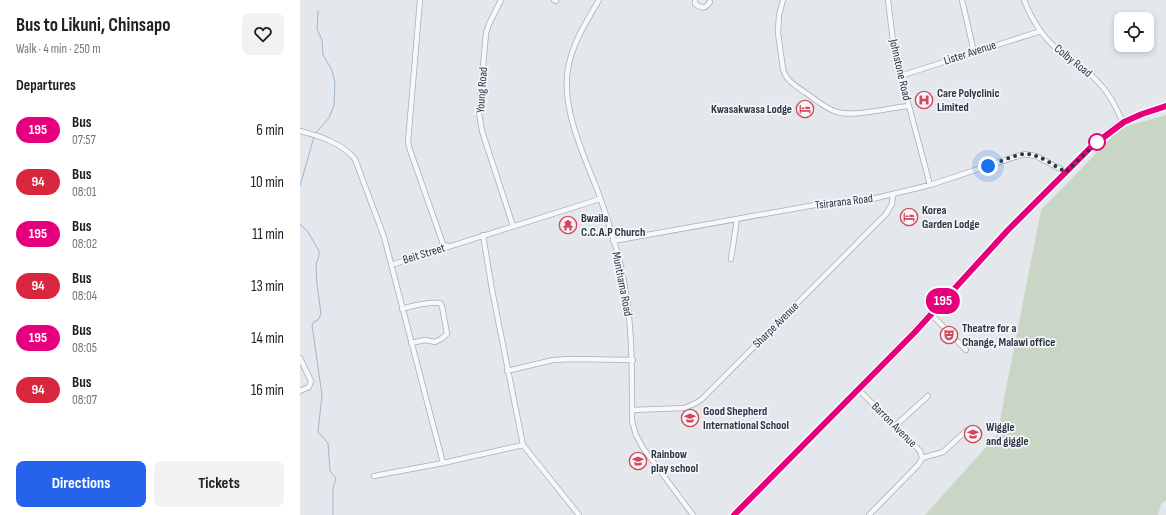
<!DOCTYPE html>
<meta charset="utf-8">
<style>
body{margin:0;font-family:"Sofia Sans Condensed",sans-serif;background:#f2f2f2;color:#202124;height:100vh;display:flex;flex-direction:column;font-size:15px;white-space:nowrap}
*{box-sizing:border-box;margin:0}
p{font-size:13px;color:#757577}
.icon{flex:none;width:22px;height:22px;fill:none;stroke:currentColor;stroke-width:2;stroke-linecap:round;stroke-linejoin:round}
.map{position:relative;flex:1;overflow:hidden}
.panel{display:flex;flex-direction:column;background:#fff;width:300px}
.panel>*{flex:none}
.badge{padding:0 8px;border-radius:13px;font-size:14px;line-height:26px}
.fabs{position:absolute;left:814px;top:12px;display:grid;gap:8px}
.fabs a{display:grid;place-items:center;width:40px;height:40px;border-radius:8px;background:#fff;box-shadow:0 2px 6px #0003;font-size:20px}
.you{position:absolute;width:20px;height:20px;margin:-10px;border:3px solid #fff;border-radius:50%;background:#1a73e8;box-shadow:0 0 0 6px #1a73e833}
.map>.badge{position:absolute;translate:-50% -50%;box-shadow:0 0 0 2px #fff}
h2{padding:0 16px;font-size:15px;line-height:36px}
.round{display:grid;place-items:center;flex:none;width:42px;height:42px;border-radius:8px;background:#f2f2f2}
.summary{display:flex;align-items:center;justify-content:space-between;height:68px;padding:0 16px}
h1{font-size:19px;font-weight:700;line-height:30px}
.primary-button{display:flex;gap:8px;margin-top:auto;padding:8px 16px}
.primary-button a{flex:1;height:46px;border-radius:8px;background:#2563eb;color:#fff;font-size:16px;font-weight:700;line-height:46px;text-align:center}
.primary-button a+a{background:#f2f2f2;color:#202124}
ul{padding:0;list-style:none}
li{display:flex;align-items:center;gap:12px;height:52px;padding:0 16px}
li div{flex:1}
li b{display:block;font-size:15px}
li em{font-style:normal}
li .badge{min-width:44px;font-weight:700;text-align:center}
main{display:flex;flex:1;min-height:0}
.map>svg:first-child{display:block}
.green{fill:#c9d6c5}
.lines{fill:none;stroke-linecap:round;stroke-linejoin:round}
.stream{stroke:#9fb4cc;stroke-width:1}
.minor-casing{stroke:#a9aeb7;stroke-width:6}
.major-casing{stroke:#a3abb8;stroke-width:8}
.minor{stroke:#f7f8fa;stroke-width:4.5}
.major{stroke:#fff;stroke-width:5.5}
.line-casing{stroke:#fff;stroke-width:9}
.line{stroke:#e6007e;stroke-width:6}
.walk{stroke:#2b3445;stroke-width:4;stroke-dasharray:0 7.2}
.stop-dot{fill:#fff;stroke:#e6007e;stroke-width:2}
.labels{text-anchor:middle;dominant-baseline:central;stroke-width:3.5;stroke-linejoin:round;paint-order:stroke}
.street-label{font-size:12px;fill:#2b3445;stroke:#f4f6f9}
.poi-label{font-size:12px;font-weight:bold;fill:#2b3445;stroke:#f4f6f9;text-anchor:start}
</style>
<main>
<section class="panel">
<div class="summary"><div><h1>Bus to Likuni, Chinsapo</h1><p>Walk · 4 min · 250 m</p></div><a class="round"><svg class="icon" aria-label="heart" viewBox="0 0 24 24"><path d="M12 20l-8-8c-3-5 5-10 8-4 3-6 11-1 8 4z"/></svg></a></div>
<h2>Departures</h2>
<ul>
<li><span class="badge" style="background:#e6007e;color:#fff">195</span><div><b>Bus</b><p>07:57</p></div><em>6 min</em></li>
<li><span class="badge" style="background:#d7263d;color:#fff">94</span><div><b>Bus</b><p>08:01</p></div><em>10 min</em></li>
<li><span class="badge" style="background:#e6007e;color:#fff">195</span><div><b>Bus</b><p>08:02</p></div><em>11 min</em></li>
<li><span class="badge" style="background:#d7263d;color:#fff">94</span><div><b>Bus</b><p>08:04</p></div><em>13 min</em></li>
<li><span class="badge" style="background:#e6007e;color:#fff">195</span><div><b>Bus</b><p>08:05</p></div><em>14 min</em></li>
<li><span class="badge" style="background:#d7263d;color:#fff">94</span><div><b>Bus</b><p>08:07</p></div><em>16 min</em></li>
</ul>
<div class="primary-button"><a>Directions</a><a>Tickets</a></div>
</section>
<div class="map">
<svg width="866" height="515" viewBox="0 0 866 515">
<rect width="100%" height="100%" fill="#e4e7ec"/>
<path class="green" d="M866,115v385l-5,4 -3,11h-233l72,-80 44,-225 80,-82z"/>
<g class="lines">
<path class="stream" d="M15,134l14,-16 5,-13 1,-22 -3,-13 -9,-15 -1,-15 -5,-11 1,-18
M0,186l14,-49
M0,224l8,8 11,19v5l-3,8 1,20 4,30 -3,6 -4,2 -2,3 10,70 -4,37 10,11 2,28 6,7 -3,10v27"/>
<defs>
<path id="minor" d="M120,0l-12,142 2,8 33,94 5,2
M201,0l-12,24 -3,9 -7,80 3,18 31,95
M254,0l2,1
M299,0c-13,22 -27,44 -31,69 -7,37 15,85 29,120 9,25 18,52 24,78 12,51 11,102 11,154l4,14 7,13 50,67
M395,0v4c8,5 10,5 15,-2
M483,0l-4,15 -1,18 5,36c3,12 13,17 23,24 10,7 20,16 31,19 17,5 52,-4 71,-6
M588,0l6,50 36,135
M662,0l12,52
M724,0c7,18 18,36 32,48 14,12 31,21 43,35 11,11 17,25 24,39
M600,76l141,-45
M0,131c19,5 42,12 55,28l29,78 59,226 80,-18
M183,235l9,55 31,155 56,70
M313,241l202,-36 49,-4 66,-16 94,-31 12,2 30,16
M431,259l6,-40
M91,265l209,-66
M102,309c13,-4 25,-7 38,-6l2,3 5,28 -6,5 -6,3 -10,-2 -14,3
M631,314l35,36
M0,358l11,23 -2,6 -9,4
M207,371l46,-11 19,-1 61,1
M558,389l62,62 2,7 -3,6 -50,51
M332,410l53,-2 11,-5 6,-4 184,-185 6,-10 1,-10
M595,426l33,-30
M622,458l21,-6 24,-22
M74,476l69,-13"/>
<path id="major" d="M434,515l181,-184 93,-101 84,-84 31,-24 19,-8 24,-8"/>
</defs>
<use href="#minor" class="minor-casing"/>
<use href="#major" class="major-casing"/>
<use href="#minor" class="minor"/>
<use href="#major" class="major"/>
</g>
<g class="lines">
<defs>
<path id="line" d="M434,515l181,-183 93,-102 84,-84 32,-24 18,-8 24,-8"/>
</defs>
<use href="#line" class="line-casing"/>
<use href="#line" class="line"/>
<path class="walk" d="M688,166c11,-4 24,-10 36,-12 14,-1 30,12 42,18l31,-30"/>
</g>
<defs>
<symbol id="hospital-ring" viewBox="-11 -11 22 22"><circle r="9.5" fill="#f4f6f9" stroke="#d1495b" stroke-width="1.5"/><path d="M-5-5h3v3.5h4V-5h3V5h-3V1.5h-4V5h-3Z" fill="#d1495b"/></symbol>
<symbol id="hotel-ring" viewBox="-11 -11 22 22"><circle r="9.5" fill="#f4f6f9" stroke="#d1495b" stroke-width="1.5"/><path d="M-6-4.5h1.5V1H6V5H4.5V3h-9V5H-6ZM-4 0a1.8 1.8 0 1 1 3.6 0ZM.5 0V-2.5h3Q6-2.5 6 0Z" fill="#d1495b"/></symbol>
<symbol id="temple-ring" viewBox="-11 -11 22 22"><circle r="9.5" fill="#f4f6f9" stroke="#d1495b" stroke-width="1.5"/><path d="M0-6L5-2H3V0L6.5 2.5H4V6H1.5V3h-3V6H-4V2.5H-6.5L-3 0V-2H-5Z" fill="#d1495b"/></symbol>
<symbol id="theatre-ring" viewBox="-11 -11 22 22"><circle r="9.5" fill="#f4f6f9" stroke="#d1495b" stroke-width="1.5"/><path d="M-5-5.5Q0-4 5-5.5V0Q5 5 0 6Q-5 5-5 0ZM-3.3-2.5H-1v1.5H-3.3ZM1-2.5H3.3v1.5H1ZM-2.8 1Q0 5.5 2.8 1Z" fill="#d1495b"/></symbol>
<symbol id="school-ring" viewBox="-11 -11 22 22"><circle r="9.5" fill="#f4f6f9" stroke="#d1495b" stroke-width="1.5"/><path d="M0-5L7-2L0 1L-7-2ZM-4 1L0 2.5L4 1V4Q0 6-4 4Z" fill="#d1495b"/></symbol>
</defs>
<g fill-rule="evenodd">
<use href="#hospital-ring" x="614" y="90" width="20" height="20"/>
<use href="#hotel-ring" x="495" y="99" width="20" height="20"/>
<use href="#hotel-ring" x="599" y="207" width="20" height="20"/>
<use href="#temple-ring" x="258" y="215" width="20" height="20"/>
<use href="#theatre-ring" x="639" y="325" width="20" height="20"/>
<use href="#school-ring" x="380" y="408" width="20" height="20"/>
<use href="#school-ring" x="663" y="424" width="20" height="20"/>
<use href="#school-ring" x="328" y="451" width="20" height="20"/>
</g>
<circle class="stop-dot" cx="797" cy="142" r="8"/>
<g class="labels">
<g class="street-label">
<text transform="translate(670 53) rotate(-18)">Lister Avenue</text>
<text transform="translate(773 61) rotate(39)">Colby Road</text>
<text transform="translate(600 70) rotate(77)">Johnstone Road</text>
<text transform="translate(182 90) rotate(-86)">Young Road</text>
<text transform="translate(544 202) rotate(-7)">Tsirarana Road</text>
<text transform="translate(124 254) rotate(-17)">Beit Street</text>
<text transform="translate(322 284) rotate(79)">Munthama Road</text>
<text transform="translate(476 325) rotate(-45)">Sharpe Avenue</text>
<text transform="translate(594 425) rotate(45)">Barron Avenue</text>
</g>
<g class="poi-label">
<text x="637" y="93">Care Polyclinic<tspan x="637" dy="14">Limited</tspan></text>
<text x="492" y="109" text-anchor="end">Kwasakwasa Lodge</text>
<text x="622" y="210">Korea<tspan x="622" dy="14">Garden Lodge</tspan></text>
<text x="281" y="218">Bwaila<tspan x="281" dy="14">C.C.A.P Church</tspan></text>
<text x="662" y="328">Theatre for a<tspan x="662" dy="14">Change, Malawi office</tspan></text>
<text x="403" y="411">Good Shepherd<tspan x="403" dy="14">International School</tspan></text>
<text x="686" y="427">Wiggle<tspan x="686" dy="14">and giggle</tspan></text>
<text x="351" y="454">Rainbow<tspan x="351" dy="14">play school</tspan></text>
</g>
</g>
</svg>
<div class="fabs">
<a><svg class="icon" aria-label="locate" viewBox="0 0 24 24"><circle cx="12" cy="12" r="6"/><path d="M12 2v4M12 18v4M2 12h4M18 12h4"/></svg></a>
</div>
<div class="you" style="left:688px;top:166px"></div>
<b class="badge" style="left:643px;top:301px;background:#e6007e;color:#fff">195</b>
</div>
</main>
